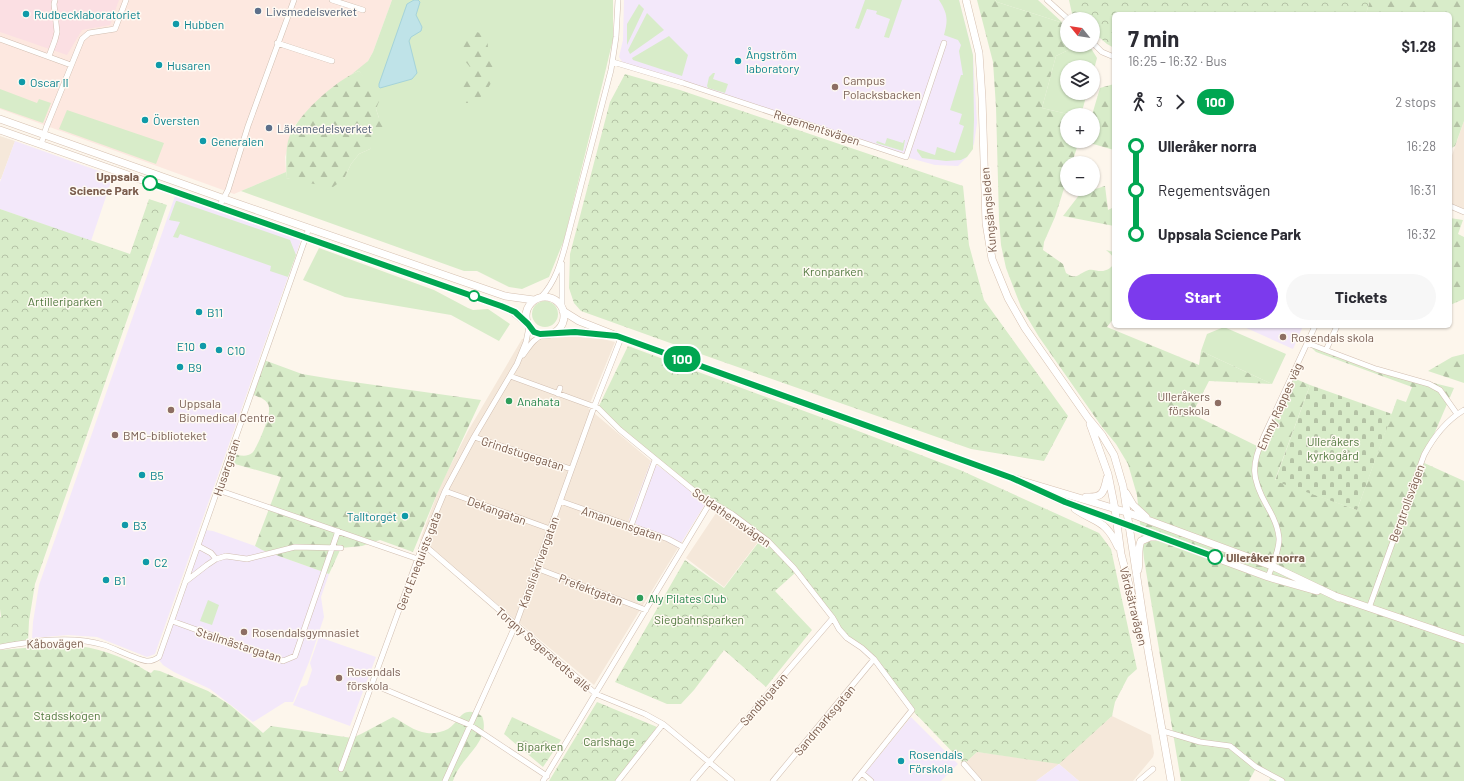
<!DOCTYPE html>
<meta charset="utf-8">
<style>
body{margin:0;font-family:Barlow,sans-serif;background:#f7f7f7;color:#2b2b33;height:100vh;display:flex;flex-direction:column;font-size:15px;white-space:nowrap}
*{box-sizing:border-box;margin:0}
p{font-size:13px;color:#7c7c81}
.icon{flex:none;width:22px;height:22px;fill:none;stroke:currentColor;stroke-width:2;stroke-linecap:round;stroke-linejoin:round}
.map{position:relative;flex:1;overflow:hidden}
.sheet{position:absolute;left:1112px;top:12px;width:340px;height:316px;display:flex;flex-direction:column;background:#fff;border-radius:6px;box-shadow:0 1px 3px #0004}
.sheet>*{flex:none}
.badge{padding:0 8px;border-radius:13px;font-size:14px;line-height:26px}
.needle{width:26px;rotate:300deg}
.controls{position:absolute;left:1060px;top:12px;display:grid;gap:8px}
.controls a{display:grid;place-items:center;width:40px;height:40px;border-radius:50%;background:#fff;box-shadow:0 1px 3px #0004;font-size:20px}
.map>.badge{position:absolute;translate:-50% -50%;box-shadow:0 0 0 2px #fff}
.legs{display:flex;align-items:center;gap:6px;height:44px;padding:0 16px;font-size:13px}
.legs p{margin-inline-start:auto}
.summary{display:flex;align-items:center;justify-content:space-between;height:68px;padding:0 16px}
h1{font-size:22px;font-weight:700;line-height:30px}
.action{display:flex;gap:8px;margin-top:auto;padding:8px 16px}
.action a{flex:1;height:46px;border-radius:24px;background:#7c3aed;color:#fff;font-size:16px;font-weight:700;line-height:46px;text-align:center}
.action a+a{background:#f7f7f7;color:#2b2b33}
ul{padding:0 16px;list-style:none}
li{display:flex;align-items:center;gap:14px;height:44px;font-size:15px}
li i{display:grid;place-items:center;width:6px;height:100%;margin:0 5px;background:currentColor}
li i::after{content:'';width:10px;height:10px;margin:-5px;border:3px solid;border-radius:50%;background:#fff}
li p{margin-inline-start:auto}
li:first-child i{background:linear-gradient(#0000 50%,currentColor 0)}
li:last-child i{background:linear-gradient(currentColor 50%,#0000 0)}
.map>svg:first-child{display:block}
.residential{fill:#f5e8da}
.commercial{fill:#fde8e0}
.education{fill:#f3e8fa}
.medical{fill:#fbdfe3}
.green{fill:#d8ecc9}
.forest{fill:url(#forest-firs)}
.cemetery{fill:url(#cemetery-stones)}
.park{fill:url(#park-crowns)}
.water{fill:#bfe3e8;stroke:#a5d3da}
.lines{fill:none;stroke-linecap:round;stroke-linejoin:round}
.minor-casing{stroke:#d1beb0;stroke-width:6}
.secondary-casing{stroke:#d6c0b0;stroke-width:8}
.minor{stroke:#fff;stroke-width:5}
.secondary{stroke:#fff;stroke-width:7}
.line-1-casing{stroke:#fff;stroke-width:9}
.line-1{stroke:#00a651;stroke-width:6}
.service-dot{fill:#5c6f8a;stroke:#fffaf3;stroke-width:1.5}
.culture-dot{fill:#0f9aa8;stroke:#fffaf3;stroke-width:1.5}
.education-dot{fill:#8d6e63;stroke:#fffaf3;stroke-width:1.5}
.stop-1-dot{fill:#fff;stroke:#00a651;stroke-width:2}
.leisure-dot{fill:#2e9e5b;stroke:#fffaf3;stroke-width:1.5}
.labels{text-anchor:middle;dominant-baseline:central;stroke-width:3;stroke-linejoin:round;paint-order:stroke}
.service-label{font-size:12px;fill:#4e5e75;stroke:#fffaf3;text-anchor:start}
.culture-label{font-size:12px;fill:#0d838f;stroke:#fffaf3;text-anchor:start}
.education-label{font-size:12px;fill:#785e54;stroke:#fffaf3;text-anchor:start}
.street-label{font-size:12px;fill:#7a5c4d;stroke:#fffaf3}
.stop-label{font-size:12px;font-weight:bold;fill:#7a5c4d;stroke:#fffaf3;text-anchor:end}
.park-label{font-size:12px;fill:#537a41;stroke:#fffaf3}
.leisure-label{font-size:12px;fill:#27864d;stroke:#fffaf3;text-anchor:start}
</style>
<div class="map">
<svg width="1464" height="781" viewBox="0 0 1464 781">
<defs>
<pattern id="forest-firs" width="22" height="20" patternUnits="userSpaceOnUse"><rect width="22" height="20" fill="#d8ecc9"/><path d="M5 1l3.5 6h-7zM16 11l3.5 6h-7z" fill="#b4c2a5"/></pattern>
<pattern id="cemetery-stones" width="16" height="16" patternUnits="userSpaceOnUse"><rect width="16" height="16" fill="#d8ecc9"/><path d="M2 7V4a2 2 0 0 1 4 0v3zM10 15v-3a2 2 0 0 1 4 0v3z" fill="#b4c2a5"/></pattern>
<pattern id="park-crowns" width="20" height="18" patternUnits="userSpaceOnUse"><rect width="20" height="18" fill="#d8ecc9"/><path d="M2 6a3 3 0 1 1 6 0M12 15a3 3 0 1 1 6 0" fill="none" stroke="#b4c2a5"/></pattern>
</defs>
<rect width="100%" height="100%" fill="#fdf6ec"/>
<path class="residential" d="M1464,121v89l-14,-5v-44z
M0,136l15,5 -14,38h-1z
M561,336l38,2 16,4 -27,66 63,53 -22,59 49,28 -84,137 -174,-145 20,-54 28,-55 54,-92z
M720,507l48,34 -5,5 -5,-4 -34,45 -38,-29z
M1112,716l39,19 3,18 -1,4 -20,24h-54l-20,-17 -23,17h-57l-15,-17 13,-12 82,11z"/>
<path class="commercial" d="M0,0h392l-19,52 -5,9 -9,9 -27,19 -23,20 -14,16 -10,32 1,15 -52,22 -234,-85z"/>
<path class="education" d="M624,0h335l14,55 4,68 -3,21 -8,14 -8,8 -23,-1 -29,-8 -281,-91 -6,-9 4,-17z
M15,141l98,35 -22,65 -91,-32v-27z
M175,196l126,44 -146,414 -8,3 -50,-20 -29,-2 -36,3 1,-16 6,-37z
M1242,326h61l-10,23z
M651,461l56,40 -29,47 -49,-28z
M206,530l7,1 42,15 7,4 67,24 -8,23 3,20 -15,45 -16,40h-8l-32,20 -43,-33 -36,-17 -11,-7 -4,-5z
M319,637l57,20 -26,69 -57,-21 8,-18 6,-2 5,-15 -2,-7z
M911,717l47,47 -17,17h-68l-8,-8z
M1059,764l20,17h-43z"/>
<path class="medical" d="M0,0h119l-9,25 -28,5 -15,25 -67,-23z"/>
<path class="green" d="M392,0h221v39l-9,38 -40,163 -15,37 -27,12 -13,-2 -32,-16h-13l-223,-80 45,-19v6l5,1h53l7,-15 8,-10 11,-5 9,-31 -3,-9 3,-10 -20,-28 -7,3 16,-13 5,-9z
M865,0h37l-13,38 -5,-1 6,-18 -14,-5 1,-3 -10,-2 -8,20 -4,-1z
M939,0h20l14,55 1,65 -1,29 -6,8 -6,3 -15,1 -24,-3 -5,-7v-2l18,6 2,-8 18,6 9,-27 -5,-2 3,-10 -12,-4 11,-35h2l-4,-24 2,-6 -3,-5 -14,-5c4,-15 4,-21 -5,-35z
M995,0h43l25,23 -66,-21z
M639,4l5,5 -17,36v-21z
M647,13l17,17 -34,24 -2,-4z
M669,36l19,19 -6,21 -49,-16 -1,-2z
M1079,45h10l8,13 -4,15v-6h-26v26h20l-6,22h-9l-30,-7 14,-52z
M713,73h2l-2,6 15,5 -3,9 -17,-5 -1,-2 2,-9z
M0,89l37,14 2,-4 12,4 -8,20 -43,-15z
M67,110l97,33 -8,21 -97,-35z
M887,138l16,5 1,-3h1l-2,11 -27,-8 1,-2 8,3z
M176,201h1l113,39 6,15 -8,22 -18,-6 1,-5 -91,-32 -2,4 -5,-1 7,-15 -11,-2z
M319,248l115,42 34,18 5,2 15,-1 22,15 -11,17 -48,-26 -106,-18 -42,-17z
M532 314a13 13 0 1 1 26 0a13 13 0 1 1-26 0Z
M1224,327l62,27 -14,30 -71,-33 6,-17z
M208,600l11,5 -7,20 -12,-4z"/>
<path class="forest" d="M977,0h18l2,2 66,21 4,3v19h12l-23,11 -14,52 30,7h-5v26h12l-7,22h-5v16l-12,38 -11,25 -1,8 20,14 3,9c10,7 11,2 20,-2 5,-3 10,0 15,0 7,0 16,-6 12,-14 -2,-3 -5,-5 -7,-7l8,2v66l-7,9 92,38 2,-14 71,33 -63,-3 -17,33 67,33 32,-70 19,8 -35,95 82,30 40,-111 9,3 6,-15 -96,-35 -9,-9 69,26 78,19 -32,74 42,19v300h-195l2,-6 -15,-7 -7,13h-68l-37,-222 -7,-64 -9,-31 -12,-20 -14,-17 -63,-90 -18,-30 -15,-39 -5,-23 -2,-26 -3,-112 -3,-45z
M1370,0h94v121l-9,25 -5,3v-135h-84z
M471,31c12,1 18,7 17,20l6,6 5,3c-2,14 -12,36 -26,42 -3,1 -6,1 -9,1l-4,-5c2,-11 5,-19 14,-26l-18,-22 3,-11z
M359,71l8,9 13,19 -4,10 3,9 6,6 -15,25 -11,5 -8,10 -7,15 -11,8 -31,-5 -16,-4c1,-13 -1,-23 2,-37 6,-24 48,-61 71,-70z
M1114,84v66l-31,-9h10v-26h-1l8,-27z
M1105,186l3,24 6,-3v19l-51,-10 17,-22z
M1450,218l13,2 -5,14 6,3v62l-14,6z
M1464,354v29l-36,-12 24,-14z
M264,360l38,14 30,5 149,21 -44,94 -24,58 -33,-12 -18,6 -21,2 -12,26 -67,-24 -7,-4 26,-69 -53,-15 3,-9c7,2 15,5 21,0 5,-4 18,-37 17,-43 0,-2 0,-5 -1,-6 -3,-6 -11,-7 -16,-10z
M61,645c26,0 50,7 74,19 6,3 9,6 16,9l3,-3 6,1 48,20 22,14 33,28 8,-7 81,12 9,-4 32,-17c12,6 20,14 34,16 7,1 15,-1 21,-4 13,-8 13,-25 34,-13 10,26 -23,42 -29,65h-453v-131z"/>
<path class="cemetery" d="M1310,385l82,29 -35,96 -82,-29z"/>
<path class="park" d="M1069,0h301l-4,14h-252v34l-7,-4 -14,-12v-13l-20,-1z
M625,74l55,16 283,96 6,59 15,55 84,116 -24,45 -73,-12 -259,-91 -131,-47 -7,-8 -5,-15 1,-34 40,-152z
M149,199l18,6 -132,379 -6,37 -1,21 -28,5v-30h1l-1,-8v-400l130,45z
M628,346l225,83 107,41 139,63 12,16 26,120 -9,8 -13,25 -3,14 -53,48 -82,-12 -13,12 -52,-54 -38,-51 -27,-21 -68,-87 -80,-59 -68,-54 -33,-30z
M768,542l27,31 -20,18 37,39 -46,57 -42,-37 -30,40 -13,14h-14l-52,-22 70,-122 39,28 34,-45 5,4z
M597,702l60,25 -41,54h-67z
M512,717l49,23 -18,27 -39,-33z"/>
<path class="water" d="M414,0h4l2,2 -4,13 6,12 -1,4 -10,6 -2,4 8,32 -5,6 -32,9 -1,-1v-3l28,-80z"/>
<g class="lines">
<defs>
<path id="minor" d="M332,0l31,10
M1047,0l21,19
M0,39l71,26
M277,43l55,18
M1093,43l9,9 12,5
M49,56l6,-16 2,-8 -3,-28 1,-4
M613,62l70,21 223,74 38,-114
M41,145l5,-17 36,-89 7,-6 26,-4 11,-29
M1450,206l14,6
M219,207l9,-17 20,-64 46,-126
M562,264v43
M541,297c14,-14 20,-35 25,-54l45,-173 5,-33 2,-37
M1307,343l69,26 53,15 11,6 17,24
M1326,350l11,-24
M523,355c6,-8 11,-17 20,-20
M510,376l88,32 22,22 78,64 34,20 36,27 26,27 39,50 6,11 8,9 15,10 12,11 38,51 -57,71
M558,394l2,-6
M474,437l97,32
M218,490l200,69
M445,491l105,38
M560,501l108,38 15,8
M631,526l24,-66
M423,544l173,150 49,20 18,10 69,57
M198,546l13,7 5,6
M536,568l110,42
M1268,577c4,-11 12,-28 11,-39 -1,-12 -6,-22 -12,-32 -16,-28 -16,-41 -3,-70l51,-110
M185,582l22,-17 9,-6 10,-3 21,3 48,-12 46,1
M1369,608l55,-153c9,-17 23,-35 40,-45
M172,621l111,40 12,-5 43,-125
M0,647c34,-6 71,-12 104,-2 10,3 35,16 44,16 4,0 8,-2 11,-4l150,-429
M372,684l98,41 77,51
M1163,731l37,11 30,4 26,21 26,14
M964,764l15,17
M341,769l82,-225 22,-53 29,-54 43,-73 9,-22 3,-15
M862,773l9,8
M445,781l71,-157 78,-217 27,-69
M543,781l168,-280
M618,781l45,-57
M693,781l140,-163
M773,781l101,-122
M1139,781l14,-12"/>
<path id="secondary" d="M966,0l13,53 3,45 4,125 6,36 16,39 17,30 63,90 14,17 12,20 9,31 25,164 23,131
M0,119l236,84 269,93 29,4
M0,130l501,176 11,5 16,13
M526 316a19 19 0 1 1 38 0a19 19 0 1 1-38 0Z
M563,311l16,10 38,15 395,142 114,34 146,54 67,32
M554,333l21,-1 34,3
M1090,424l18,50 7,35 6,45 21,81
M1038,490l27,12 203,75 49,14
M1126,493l7,12 13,12
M1086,497c17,1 18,-5 21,-19
M1075,509c22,15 30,10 43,38
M1138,570c2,-9 -1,-20 3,-29l9,-4h8
M1335,596l129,44"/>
</defs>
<use href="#minor" class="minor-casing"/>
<use href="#secondary" class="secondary-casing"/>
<use href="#minor" class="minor"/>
<use href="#secondary" class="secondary"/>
</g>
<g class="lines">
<defs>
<path id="line-1" d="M150,183l351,123 14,6 13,12 6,8 6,2 35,-2 42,4 337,121 58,21 53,24 150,55"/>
</defs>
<use href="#line-1" class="line-1-casing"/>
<use href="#line-1" class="line-1"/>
</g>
<g class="service-dot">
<circle cx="258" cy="11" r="4"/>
<circle cx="269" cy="128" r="4"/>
</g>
<g class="culture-dot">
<circle cx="26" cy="14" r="4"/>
<circle cx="176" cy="24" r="4"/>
<circle cx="738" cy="61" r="4"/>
<circle cx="159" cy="65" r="4"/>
<circle cx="22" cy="82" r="4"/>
<circle cx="145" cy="120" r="4"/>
<circle cx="203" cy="141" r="4"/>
<circle cx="199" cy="312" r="4"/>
<circle cx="203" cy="346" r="4"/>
<circle cx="219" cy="350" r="4"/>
<circle cx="180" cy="367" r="4"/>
<circle cx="142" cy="475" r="4"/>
<circle cx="405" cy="516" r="4"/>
<circle cx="125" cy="525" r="4"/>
<circle cx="146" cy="562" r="4"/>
<circle cx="106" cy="580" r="4"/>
<circle cx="901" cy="761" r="4"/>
</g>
<g class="education-dot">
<circle cx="835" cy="87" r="4"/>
<circle cx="1283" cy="337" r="4"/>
<circle cx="1218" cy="403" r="4"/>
<circle cx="171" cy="410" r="4"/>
<circle cx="115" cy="435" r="4"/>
<circle cx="244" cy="632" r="4"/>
<circle cx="339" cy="678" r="4"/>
</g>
<g class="stop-1-dot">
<circle cx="150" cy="183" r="7"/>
<circle cx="474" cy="296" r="5"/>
<circle cx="1215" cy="557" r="7"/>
</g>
<g class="leisure-dot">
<circle cx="509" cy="401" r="4"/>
<circle cx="640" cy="598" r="4"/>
</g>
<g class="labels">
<g class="service-label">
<text x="266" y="11">Livsmedelsverket</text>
<text x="277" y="128">Läkemedelsverket</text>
</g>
<g class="culture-label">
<text x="34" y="14">Rudbecklaboratoriet</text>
<text x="184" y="24">Hubben</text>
<text x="746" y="54">Ångström<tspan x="746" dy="14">laboratory</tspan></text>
<text x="167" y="65">Husaren</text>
<text x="30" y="82">Oscar II</text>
<text x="153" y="120">Översten</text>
<text x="211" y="141">Generalen</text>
<text x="207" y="312">B11</text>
<text x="195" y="346" text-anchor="end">E10</text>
<text x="227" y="350">C10</text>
<text x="188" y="367">B9</text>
<text x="150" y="475">B5</text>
<text x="397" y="516" text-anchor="end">Talltorget</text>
<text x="133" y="525">B3</text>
<text x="154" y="562">C2</text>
<text x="114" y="580">B1</text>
<text x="909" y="754">Rosendals<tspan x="909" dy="14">Förskola</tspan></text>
</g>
<g class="education-label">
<text x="843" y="80">Campus<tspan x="843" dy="14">Polacksbacken</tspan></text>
<text x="1291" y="337">Rosendals skola</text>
<text x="1210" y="396" text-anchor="end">Ulleråkers<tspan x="1210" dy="14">förskola</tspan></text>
<text x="179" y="403">Uppsala<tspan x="179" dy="14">Biomedical Centre</tspan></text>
<text x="123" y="435">BMC-biblioteket</text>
<text x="252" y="632">Rosendalsgymnasiet</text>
<text x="347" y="671">Rosendals<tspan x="347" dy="14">förskola</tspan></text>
</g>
<g class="street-label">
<text transform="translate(817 127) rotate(18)">Regementsvägen</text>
<text transform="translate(988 210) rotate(-95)">Kungsängsleden</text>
<text transform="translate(1279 406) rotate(-66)">Emmy Rappes väg</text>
<text transform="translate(523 453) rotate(18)">Grindstugegatan</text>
<text transform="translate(226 467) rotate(-71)">Husargatan</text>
<text transform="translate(1406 503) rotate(-70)">Bergtrollsvägen</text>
<text transform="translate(497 510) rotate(20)">Dekangatan</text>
<text transform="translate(732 517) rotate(35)">Soldathemsvägen</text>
<text transform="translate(622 523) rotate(19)">Amanuensgatan</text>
<text transform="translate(418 561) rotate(-69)">Gerd Enequists gata</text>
<text transform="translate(538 562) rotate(-70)">Kansliskrivargatan</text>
<text transform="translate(591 589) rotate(21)">Prefektgatan</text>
<text transform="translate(1134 606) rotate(76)">Vårdsätravägen</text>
<text transform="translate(55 643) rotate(-1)">Kåbovägen</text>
<text transform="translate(239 644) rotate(18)">Stallmästargatan</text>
<text transform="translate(544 649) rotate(41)">Torgny Segerstedts allé</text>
<text transform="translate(763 699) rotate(-49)">Sandbigatan</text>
<text transform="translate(824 720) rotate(-50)">Sandmarksgatan</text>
</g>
<g class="stop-label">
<text x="139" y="176">Uppsala<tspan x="139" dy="14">Science Park</tspan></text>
<text x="1226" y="557" text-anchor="start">Ulleråker norra</text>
</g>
<g class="park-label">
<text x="833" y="271">Kronparken</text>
<text x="65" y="301">Artilleriparken</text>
<text x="1333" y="441">Ulleråkers<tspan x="1333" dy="14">kyrkogård</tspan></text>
<text x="699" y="619">Siegbahnsparken</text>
<text x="67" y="715">Stadsskogen</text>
<text x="609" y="741">Carlshage</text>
<text x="540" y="746">Biparken</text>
</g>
<g class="leisure-label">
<text x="517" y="401">Anahata</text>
<text x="648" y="598">Aly Pilates Club</text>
</g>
</g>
</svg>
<div class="controls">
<a><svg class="needle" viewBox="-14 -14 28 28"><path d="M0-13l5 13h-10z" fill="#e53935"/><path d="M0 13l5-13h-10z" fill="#7c7c81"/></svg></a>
<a><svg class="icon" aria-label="layers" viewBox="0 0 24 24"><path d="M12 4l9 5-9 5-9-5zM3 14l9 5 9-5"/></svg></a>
<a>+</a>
<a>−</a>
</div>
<b class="badge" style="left:682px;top:359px;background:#00a651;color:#fff">100</b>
<section class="sheet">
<div class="summary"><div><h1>7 min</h1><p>16:25 – 16:32 · Bus</p></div><b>$1.28</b></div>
<div class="legs"><svg class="icon" aria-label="walk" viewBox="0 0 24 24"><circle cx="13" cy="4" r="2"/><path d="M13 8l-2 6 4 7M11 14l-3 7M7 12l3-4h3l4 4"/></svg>3<svg class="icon" aria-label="forward" viewBox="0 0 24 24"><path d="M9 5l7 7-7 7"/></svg><b class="badge" style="background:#00a651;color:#fff">100</b><p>2 stops</p></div>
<ul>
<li><i style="color:#00a651"></i><b>Ulleråker norra</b><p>16:28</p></li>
<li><i style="color:#00a651"></i><span>Regementsvägen</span><p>16:31</p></li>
<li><i style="color:#00a651"></i><b>Uppsala Science Park</b><p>16:32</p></li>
</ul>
<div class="action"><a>Start</a><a>Tickets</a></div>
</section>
</div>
